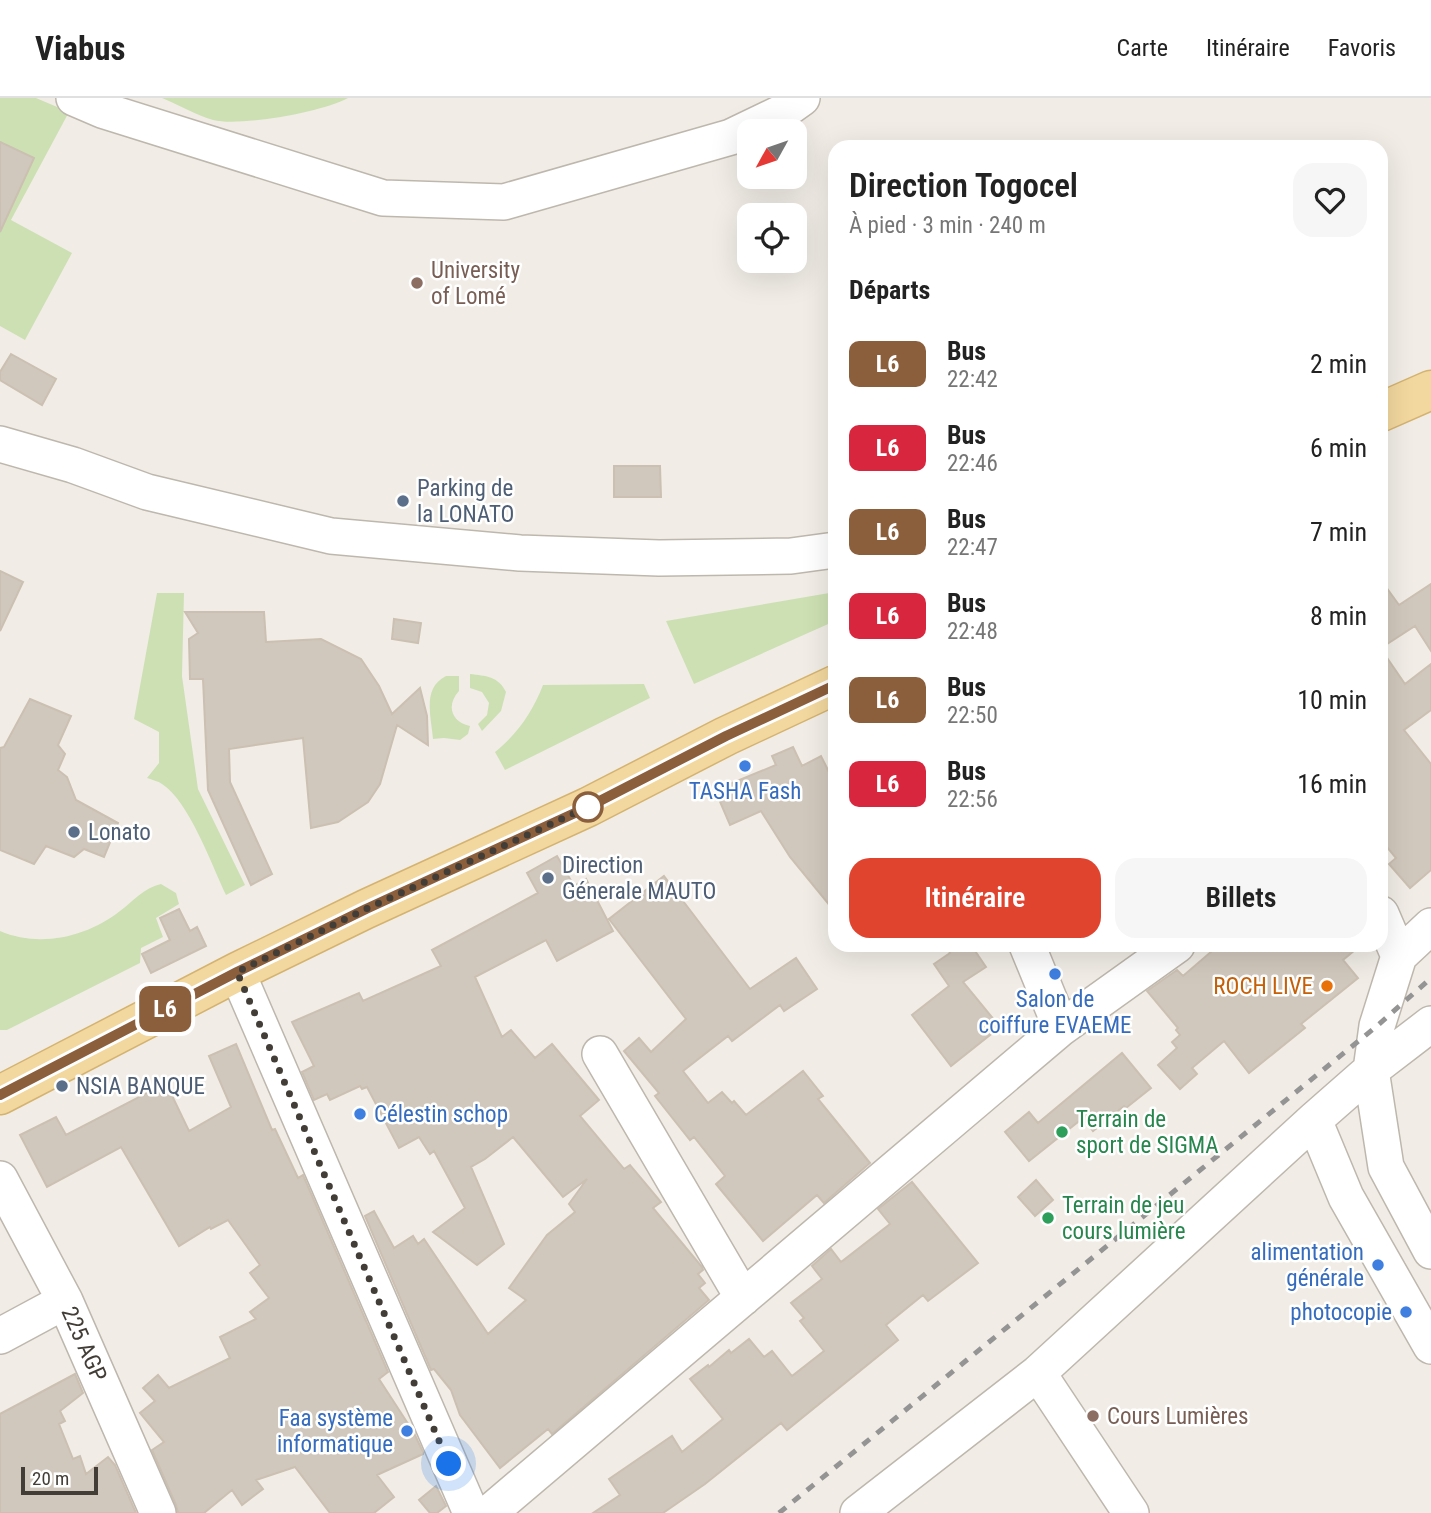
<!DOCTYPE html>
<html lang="fr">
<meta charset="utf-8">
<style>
body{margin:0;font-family:"Roboto Condensed",sans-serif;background:#f6f6f6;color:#222;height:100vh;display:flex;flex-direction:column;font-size:26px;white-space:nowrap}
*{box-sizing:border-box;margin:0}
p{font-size:23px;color:#767676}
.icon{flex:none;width:38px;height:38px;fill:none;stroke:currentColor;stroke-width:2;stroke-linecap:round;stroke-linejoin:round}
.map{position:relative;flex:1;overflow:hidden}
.side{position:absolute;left:828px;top:42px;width:560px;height:812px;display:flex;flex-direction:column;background:#fff;border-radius:21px;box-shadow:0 7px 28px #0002}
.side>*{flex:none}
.badge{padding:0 14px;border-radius:10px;font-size:24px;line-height:46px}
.needle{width:46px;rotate:230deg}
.tools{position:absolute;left:737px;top:21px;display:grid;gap:14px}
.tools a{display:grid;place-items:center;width:70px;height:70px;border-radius:14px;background:#fff;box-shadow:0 7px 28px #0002;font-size:35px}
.scale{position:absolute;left:21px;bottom:18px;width:77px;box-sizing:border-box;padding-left:7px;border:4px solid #423d36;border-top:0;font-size:19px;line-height:24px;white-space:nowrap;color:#423d36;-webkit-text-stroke:5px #fff;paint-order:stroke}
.you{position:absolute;width:35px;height:35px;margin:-18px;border:5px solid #fff;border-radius:50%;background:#1a73e8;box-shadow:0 0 0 10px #1a73e833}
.map>.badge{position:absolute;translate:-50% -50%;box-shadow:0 0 0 4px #fff}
h2{padding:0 21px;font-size:26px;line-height:63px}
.round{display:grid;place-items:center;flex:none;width:74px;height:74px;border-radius:21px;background:#f6f6f6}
.head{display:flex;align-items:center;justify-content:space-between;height:119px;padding:0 21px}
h1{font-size:33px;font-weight:600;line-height:52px}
.action{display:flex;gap:14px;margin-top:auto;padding:14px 21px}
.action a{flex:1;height:80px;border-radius:21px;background:#e0432e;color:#fff;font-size:28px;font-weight:600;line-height:80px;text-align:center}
.action a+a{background:#f6f6f6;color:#222}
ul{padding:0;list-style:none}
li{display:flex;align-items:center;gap:21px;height:84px;padding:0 21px}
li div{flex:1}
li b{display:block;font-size:26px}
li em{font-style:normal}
li .badge{min-width:77px;font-weight:700;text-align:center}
header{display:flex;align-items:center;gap:42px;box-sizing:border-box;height:98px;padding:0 35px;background:#fff;border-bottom:2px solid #e0e0e0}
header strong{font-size:33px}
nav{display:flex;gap:38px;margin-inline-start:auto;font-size:24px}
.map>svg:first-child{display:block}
.green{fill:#cde0b3}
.building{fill:#d1c8bd;stroke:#cbc0b1;stroke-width:2}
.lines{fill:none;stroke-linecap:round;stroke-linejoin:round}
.minor-casing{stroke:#beb7ad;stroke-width:38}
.major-casing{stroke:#d4b370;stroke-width:41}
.minor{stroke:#fff;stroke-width:35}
.major{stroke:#f2d79e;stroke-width:38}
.rail{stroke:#949494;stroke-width:5;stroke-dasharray:9 9;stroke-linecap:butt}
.line-casing{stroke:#fff;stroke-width:16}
.line{stroke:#8b5e3c;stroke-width:10}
.walk{stroke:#423d36;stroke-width:7;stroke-dasharray:0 12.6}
.education-dot{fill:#8d6e63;stroke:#fff;stroke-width:2.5}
.service-dot{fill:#5c6f8a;stroke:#fff;stroke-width:2.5}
.shop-dot{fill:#3f7fe0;stroke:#fff;stroke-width:2.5}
.stop-dot{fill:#fff;stroke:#8b5e3c;stroke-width:3.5}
.food-dot{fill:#e8710a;stroke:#fff;stroke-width:2.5}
.leisure-dot{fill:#2e9e5b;stroke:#fff;stroke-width:2.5}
.labels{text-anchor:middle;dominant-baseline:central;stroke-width:5;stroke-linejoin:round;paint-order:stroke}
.education-label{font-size:23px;fill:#785e54;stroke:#fff;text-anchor:start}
.service-label{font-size:23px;fill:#4e5e75;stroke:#fff;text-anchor:start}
.shop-label{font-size:23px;fill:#366cbe;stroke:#fff;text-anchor:end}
.food-label{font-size:23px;fill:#c56008;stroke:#fff;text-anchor:end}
.leisure-label{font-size:23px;fill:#27864d;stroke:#fff;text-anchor:start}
.street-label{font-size:23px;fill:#423d36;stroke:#fff}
</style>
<header>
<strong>Viabus</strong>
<nav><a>Carte</a><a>Itinéraire</a><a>Favoris</a></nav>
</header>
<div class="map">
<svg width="1431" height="1415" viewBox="0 0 1431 1415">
<rect width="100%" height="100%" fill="#f1ede6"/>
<path class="green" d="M0,0h36l33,14 -58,108 61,33 -47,87 -25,-14z
M162,0h186c-25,14 -108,29 -135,22 -17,-5 -34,-15 -51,-22z
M835,494v29l-141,63 -28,-63z
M157,495h27l-2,83 16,113 47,96 -19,10c-14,-29 -37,-94 -64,-111 -4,-3 -10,-4 -15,-6l12,-15v-31l-25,-13z
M470,576c16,2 28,2 36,18l-5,19 -19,20 -4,-7 9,-9 2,-12 -7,-11 -12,-4z
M446,578h13v15c-13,14 -8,31 11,35l-2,8 -8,6 -16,-2 -11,1c-2,-23 -11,-51 13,-63z
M644,586l6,14 -145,72 -10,-18c23,-19 37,-39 48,-67z
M161,786l15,9 3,11 -23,14 7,19 -22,11 -1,15 -133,67h-7v-99c40,17 87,6 120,-20 12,-9 25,-24 41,-27z"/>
<path class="building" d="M0,44l34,16 -34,74z
M11,256l45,25 -14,26 -42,-25v-8z
M614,368h46l1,31h-47z
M0,473l23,11 -23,49z
M1381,482l18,25 32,-21v67l-16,-25 -34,22z
M185,514h79l2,30 55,-3 40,20 18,27 13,28 28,-26 7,28 1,29 -31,-20 -17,59 -12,18 -30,20 -27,6 -8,-90 -74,11 1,33 42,92 -21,11 -43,-95 -5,-111h-13l-1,-40 9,-6z
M394,521l27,4 -3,20 -26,-4z
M1381,551l24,35 26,-20v46l-27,20 27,34v106l-21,18 -21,-24 7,-6 -15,-18z
M30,601l41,17 -13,29 7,9 -7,16 9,7 9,23 42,23 -14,34 -20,-8 -10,8 -28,-11 -12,18 -34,-14v-102l4,-1z
M793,649l9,19 19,-10 14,28v128l-45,-55 -29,-46 -31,14 -15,-35 61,-25 -4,-9z
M557,758l17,30 12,-7 27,52 -56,30 -11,-21 -71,37 27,60 9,-7 24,28 17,-14 47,56 -19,16 44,53 6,-4 31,37 -8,6 49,59 1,3 -5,4 7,9 -6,5 10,12 -157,134 -4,-5 -48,39 -40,-53 -9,-25 -17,-21 -3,1 -66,-154 9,-5 20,37 19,-12 5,8 6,-5 64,95 38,-34 -17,-12 38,-53 28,-23 -6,-8 18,-25 -24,18 -50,-60 -28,22 -14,8 33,77 -27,21 -44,-33 32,-24 -31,-57 -4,3 -11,-17 -20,11 -32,-61 -5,2 -2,-3 -30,14 -3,-6 -13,6 -12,-28 12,-6 -22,-44 67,-29 4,8 78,-35 -9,-16 106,-57 -11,-20z
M664,778l86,113 46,-31 21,31 -33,22 -4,-6 -48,36 -4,-5 -45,35 25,32 14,-11 10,11 2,-2 12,14 57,-44 20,25 -5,3 52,64 -46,40 -7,-8 -54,46 -47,-57 9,-8 -31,-39 -4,3 -35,-44 4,-3 -35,-42 15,-13 12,14 35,-33 -77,-100z
M179,811l11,22 7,-4 9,19 -55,27 -9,-19 28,-14 -10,-22z
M946,847h25l15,22 -23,15 37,45 -49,39 -39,-51 37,-29 -15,-22 16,-11z
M1219,847h142l-18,15 15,18 -57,46 4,4 -56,45 -25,-32 -32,27 5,6 -17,15 -22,-24 19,-17 -5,-6 8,-7 -4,-5 2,-2 -31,-37 30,-21 6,6z
M236,946l36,86 3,-1 23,49 5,-3 85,197 -9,7 35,54 9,19v2l-46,21 17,22 -20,16h-44l-35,-46 -39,13 7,9 -21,16 -10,-15 -28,23h-26l-2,-8 -24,-55 12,-8 -24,-29 15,-12 -12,-13 15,-13 11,13 61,-30 -10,-21 36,-18 -6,-7 19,-14 -19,-25 10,-8 -32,-45 -17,9 -1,-2 -31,19 -58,-99 -74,40 -27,-52 36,-18 10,18 100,-52 23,48 42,-24 -22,-51z
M1122,955l29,35 -25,20 -2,-2 -31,25 -10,-13 -54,43 -24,-29 24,-20 9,11z
M1036,1082l17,20 -18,16 -17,-19z
M912,1084l66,81 -50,38 -5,-6 -37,30 12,15 -111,90 -6,-7 -76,61 -42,29h-70l27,-18 -11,-16 63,-43 10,16 41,-33 -33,-40 18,-14 1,2 20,-17 2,3 18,-14 15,18 8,-6 20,25 32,-25 -24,-30 4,-3 -13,-15 31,-24 -10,-13 19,-17 10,13 49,-38 -12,-15z
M75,1276l8,19 -23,18 5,10 -6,3 14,35 7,-3 6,18 22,-17 7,8 21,48h-136v-99z
M436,1388l10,20 -9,7h-7l-11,-13z"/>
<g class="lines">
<defs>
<path id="minor" d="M74,0l28,12 281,88 121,4 227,-65 50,-24 21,-15
M0,346l73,21 74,27 184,44 189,17 139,5 132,-2 44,-6
M1381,816l18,42 -22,70 -6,44 15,97 45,84
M1027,847l34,83
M1399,858l32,-30
M237,874l234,541
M600,956l143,244
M1314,1022l32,77 85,149
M0,1081l65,122 93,212
M0,1238l65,-35
M1038,1275l93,140
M489,1415l572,-485 116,-83
M858,1415l180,-140 276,-253 57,-50 60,-46"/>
<path id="major" d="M1381,314l50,-22
M0,997l237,-123 129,-63 222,-102 138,-71 109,-51"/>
</defs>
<use href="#minor" class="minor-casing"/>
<use href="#major" class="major-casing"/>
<use href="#minor" class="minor"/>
<use href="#major" class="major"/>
<path class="rail" d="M779,1415l598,-487 54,-48"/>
</g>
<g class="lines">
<defs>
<path id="line" d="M0,997l237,-123 129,-63 222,-102 138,-71 109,-51"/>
</defs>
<use href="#line" class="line-casing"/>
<use href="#line" class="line"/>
<path class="walk" d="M449,1366l-212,-492 129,-63 222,-102"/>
</g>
<g class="education-dot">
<circle cx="417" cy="185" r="7"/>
<circle cx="1093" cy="1318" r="7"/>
</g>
<g class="service-dot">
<circle cx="403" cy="403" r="7"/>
<circle cx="74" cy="734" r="7"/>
<circle cx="548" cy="780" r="7"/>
<circle cx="62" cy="988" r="7"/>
</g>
<g class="shop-dot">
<circle cx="745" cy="668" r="7"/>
<circle cx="1055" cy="876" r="7"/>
<circle cx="360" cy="1016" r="7"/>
<circle cx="1378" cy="1167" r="7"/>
<circle cx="1406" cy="1214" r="7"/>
<circle cx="407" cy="1333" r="7"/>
</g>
<circle class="stop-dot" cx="588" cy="709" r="14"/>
<circle class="food-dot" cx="1327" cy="888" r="7"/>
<g class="leisure-dot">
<circle cx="1062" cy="1034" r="7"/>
<circle cx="1048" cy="1120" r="7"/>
</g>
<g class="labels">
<g class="education-label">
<text x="431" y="172">University<tspan x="431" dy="26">of Lomé</tspan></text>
<text x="1107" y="1318">Cours Lumières</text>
</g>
<g class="service-label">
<text x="417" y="390">Parking de<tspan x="417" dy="26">la LONATO</tspan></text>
<text x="88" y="734">Lonato</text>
<text x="562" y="767">Direction<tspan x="562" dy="26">Génerale MAUTO</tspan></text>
<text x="76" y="988">NSIA BANQUE</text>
</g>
<g class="shop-label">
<text x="745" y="693" text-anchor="middle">TASHA Fash</text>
<text x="1055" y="901" text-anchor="middle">Salon de<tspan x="1055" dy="26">coiffure EVAEME</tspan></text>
<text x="374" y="1016" text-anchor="start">Célestin schop</text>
<text x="1364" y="1154">alimentation<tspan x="1364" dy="26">générale</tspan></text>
<text x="1392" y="1214">photocopie</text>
<text x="393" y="1320">Faa système<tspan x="393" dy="26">informatique</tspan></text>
</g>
<g class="food-label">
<text x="1313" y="888">ROCH LIVE</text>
</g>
<g class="leisure-label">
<text x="1076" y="1021">Terrain de<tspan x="1076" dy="26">sport de SIGMA</tspan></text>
<text x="1062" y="1107">Terrain de jeu<tspan x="1062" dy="26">cours lumière</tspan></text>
</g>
<g class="street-label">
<text transform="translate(84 1246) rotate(66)">225 AGP</text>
</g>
</g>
</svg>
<div class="tools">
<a><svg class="needle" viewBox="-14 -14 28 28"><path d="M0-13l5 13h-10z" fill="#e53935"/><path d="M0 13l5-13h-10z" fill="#767676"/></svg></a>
<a><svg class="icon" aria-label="locate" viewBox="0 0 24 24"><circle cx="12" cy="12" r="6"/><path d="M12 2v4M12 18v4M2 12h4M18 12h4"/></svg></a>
</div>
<div class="scale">20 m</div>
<div class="you" style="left:449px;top:1366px"></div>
<b class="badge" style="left:165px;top:911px;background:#8b5e3c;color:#fff">L6</b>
<section class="side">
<div class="head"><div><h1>Direction Togocel</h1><p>À pied · 3 min · 240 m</p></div><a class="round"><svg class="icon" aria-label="heart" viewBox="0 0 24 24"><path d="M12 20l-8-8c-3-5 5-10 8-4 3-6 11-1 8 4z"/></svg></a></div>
<h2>Départs</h2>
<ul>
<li><span class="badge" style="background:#8b5e3c;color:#fff">L6</span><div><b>Bus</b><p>22:42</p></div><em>2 min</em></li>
<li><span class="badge" style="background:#d7263d;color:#fff">L6</span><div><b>Bus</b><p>22:46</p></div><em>6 min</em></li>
<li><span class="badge" style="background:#8b5e3c;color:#fff">L6</span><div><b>Bus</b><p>22:47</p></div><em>7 min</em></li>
<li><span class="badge" style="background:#d7263d;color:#fff">L6</span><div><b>Bus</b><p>22:48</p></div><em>8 min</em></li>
<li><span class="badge" style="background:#8b5e3c;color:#fff">L6</span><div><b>Bus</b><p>22:50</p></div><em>10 min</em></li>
<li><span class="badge" style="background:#d7263d;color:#fff">L6</span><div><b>Bus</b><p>22:56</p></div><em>16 min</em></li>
</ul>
<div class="action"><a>Itinéraire</a><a>Billets</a></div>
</section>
</div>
